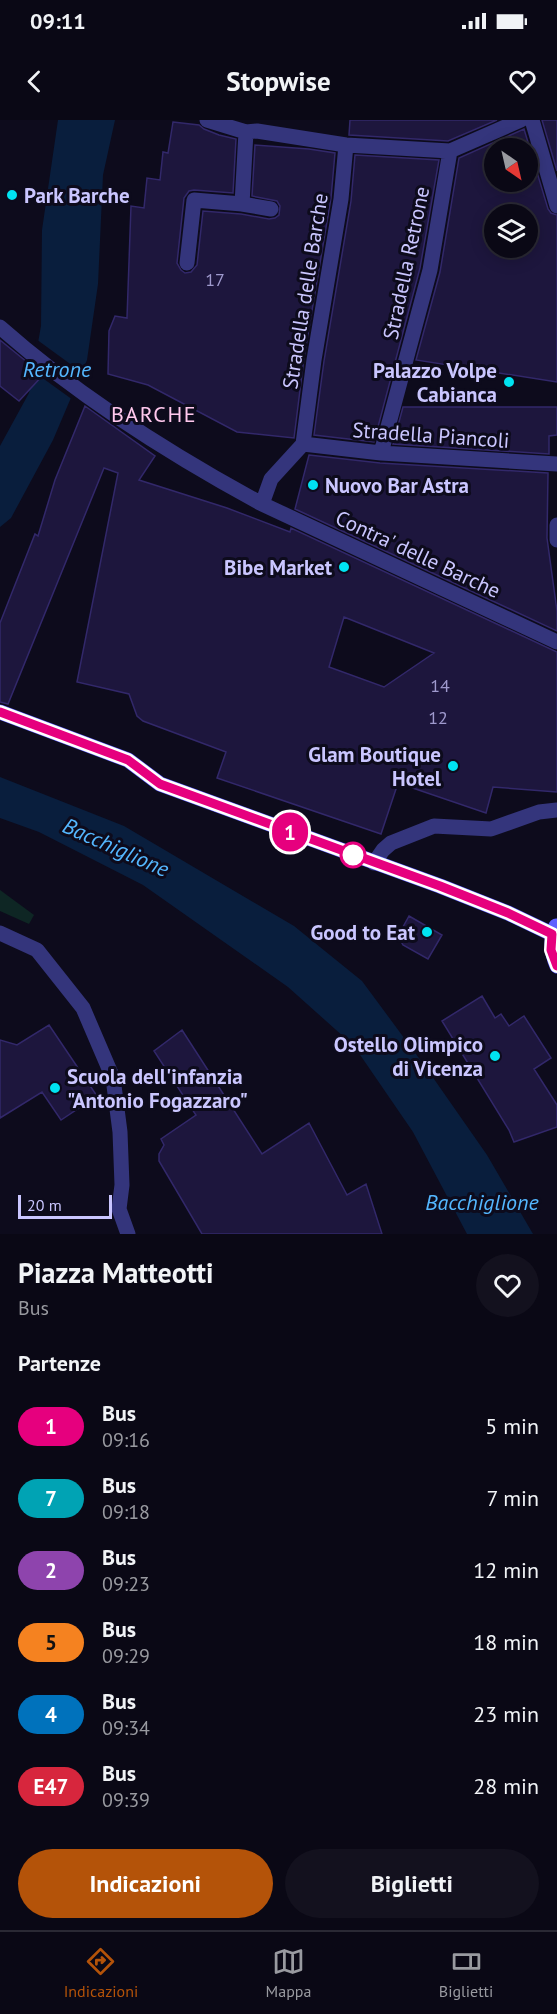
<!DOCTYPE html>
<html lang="it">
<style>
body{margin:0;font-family:"PT Sans",sans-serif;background:#13111e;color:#f1f3f6;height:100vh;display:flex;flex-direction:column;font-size:22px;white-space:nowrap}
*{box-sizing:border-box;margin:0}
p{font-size:20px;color:#999aa0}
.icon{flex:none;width:33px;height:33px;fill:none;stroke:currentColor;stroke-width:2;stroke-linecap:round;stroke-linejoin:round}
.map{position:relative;height:1114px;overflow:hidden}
.sheet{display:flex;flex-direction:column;background:#0a0815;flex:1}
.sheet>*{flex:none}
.badge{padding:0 12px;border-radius:20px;font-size:21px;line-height:39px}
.needle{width:39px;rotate:146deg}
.controls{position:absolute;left:484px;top:18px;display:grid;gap:12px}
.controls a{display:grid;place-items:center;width:54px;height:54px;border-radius:50%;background:#0a0815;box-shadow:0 3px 15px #0003,0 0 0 2px #2a2934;font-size:30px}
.scale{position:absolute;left:18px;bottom:15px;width:94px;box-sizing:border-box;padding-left:6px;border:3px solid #cac6ff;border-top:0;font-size:16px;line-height:21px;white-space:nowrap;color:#cac6ff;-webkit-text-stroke:4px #0d0b1c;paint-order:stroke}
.map>.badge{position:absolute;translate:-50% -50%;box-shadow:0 0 0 3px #fff}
h2{padding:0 18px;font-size:22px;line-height:54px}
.round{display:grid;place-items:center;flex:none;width:63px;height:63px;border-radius:32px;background:#13111e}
.summary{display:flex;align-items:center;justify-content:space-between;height:102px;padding:0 18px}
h1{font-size:28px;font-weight:600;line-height:45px}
.button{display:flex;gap:12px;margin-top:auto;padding:12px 18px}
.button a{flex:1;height:69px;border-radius:36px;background:#b45309;color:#fff;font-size:24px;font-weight:600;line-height:69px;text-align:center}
.button a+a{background:#13111e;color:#f1f3f6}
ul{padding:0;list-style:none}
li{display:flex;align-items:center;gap:18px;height:72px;padding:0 18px}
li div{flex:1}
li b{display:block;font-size:22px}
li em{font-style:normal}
li .badge{min-width:66px;font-weight:700;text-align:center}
.status{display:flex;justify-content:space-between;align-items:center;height:42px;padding:0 30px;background:#0a0815;direction:ltr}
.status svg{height:16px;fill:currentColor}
header{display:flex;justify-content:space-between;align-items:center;height:78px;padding:0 18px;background:#0a0815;font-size:27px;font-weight:600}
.dock{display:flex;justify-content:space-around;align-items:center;height:84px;border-top:2px solid #2a2934;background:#0a0815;font-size:16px;color:#999aa0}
.dock a{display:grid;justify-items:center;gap:3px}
.dock .selected{color:#b45309}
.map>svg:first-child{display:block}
.green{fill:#0e2624}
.water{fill:#091e3d}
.pier{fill:#0d0b1c}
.building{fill:#1d163d;stroke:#32286a;stroke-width:1.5;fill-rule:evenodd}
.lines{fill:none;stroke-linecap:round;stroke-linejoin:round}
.lane{stroke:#34357c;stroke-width:15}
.street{stroke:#34357c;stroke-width:15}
.secondary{stroke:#5d5fff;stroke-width:15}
.line-casing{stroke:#fff;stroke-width:14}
.line{stroke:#e6007e;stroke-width:9}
.poi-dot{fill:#00e3f1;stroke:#0d0b1c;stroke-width:2}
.stop-dot{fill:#fff;stroke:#e6007e;stroke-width:3}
.labels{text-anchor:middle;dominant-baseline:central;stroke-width:6;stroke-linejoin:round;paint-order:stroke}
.number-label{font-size:18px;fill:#9f9ace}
.poi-label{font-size:21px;font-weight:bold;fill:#cac6ff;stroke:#0d0b1c;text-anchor:end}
.street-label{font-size:21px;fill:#cac6ff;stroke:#0d0b1c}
.water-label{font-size:22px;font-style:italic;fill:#54b7ff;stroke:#0d0b1c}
.neighbourhood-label{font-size:22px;letter-spacing:1.5px;fill:#ffc8ed;stroke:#0d0b1c}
</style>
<div class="status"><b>09:11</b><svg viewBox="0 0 49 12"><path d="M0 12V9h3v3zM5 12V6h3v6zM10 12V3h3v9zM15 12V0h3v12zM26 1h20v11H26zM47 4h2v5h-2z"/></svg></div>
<header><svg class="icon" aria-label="back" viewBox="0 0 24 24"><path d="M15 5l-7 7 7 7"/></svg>Stopwise<svg class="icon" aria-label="heart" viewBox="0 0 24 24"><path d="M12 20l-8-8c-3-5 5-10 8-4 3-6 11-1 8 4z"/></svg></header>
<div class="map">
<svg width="557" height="1114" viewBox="0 0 557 1114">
<rect width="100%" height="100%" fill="#0d0b1c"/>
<path class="green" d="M0,770l34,25 -5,9 -29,-13z"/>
<path class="water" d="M58,0h57l-12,55 -5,109 -11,76 -34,80 -42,78 -11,9v-81l29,-53 12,-67 1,-96z
M0,657l124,49 170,100 68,55 65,88 60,86 46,79h-66l-54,-102 -59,-86 -66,-59 -145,-102 -104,-53 -39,-14z"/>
<path class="pier" d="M36,219l48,35 -11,26 -43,-31z"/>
<path class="building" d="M350,0h147l-49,21 -99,-6z
M542,0h15v51z
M173,2l26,3 5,4 15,6 17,4 -3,54 -39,-3 -5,1 -5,7 -7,65 4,7 4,3 6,-1 6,-7 6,-54 38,3 28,5 6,-1 4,-3 1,-9 -3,-5 -25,-5 3,-51 54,4 26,4 -4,45 -27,160 -10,80 -57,-6 -89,-47 -40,-11 1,-43 6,-15 12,2 4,-112 13,2 3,-30 13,2 3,-28 5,1z
M524,9l24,80 3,4 6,2v167l-141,-22 24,-88 19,-114zM495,28h33v34h-33zM495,94h33v34h-33z
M355,35l84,5 -19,108 -46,174 -60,-7 10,-74 27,-160z
M0,220l43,35 -24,26 -19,-15z
M85,286l70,50 -16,24 88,28 63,24 1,-4 266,124v140l-64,-5 -7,26 -88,-30 -17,51 -164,-56 9,-26 -83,-31 -6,-5 -8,-22 -52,-12 41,-209 -14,-5 -96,236 -8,-2v-79l35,-89 3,2 17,-56zM344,497l90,36 -50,34 -55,-20z
M403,287h154v28l-8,1v18l-156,-10z
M309,335l71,8 168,10 -1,65 10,73v20l-262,-122z
M409,796l33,19 -14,24 -25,-14 -5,-9z
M482,876l13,22 6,-4 8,12 15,-10 27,42 -17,11 23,36v22l-43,15 -5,-12 -67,-109z
M49,905l48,71 -36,24 -19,-28 -42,26v-78l17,5z
M182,910l80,124 47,-31 38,72 19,-11 16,50h-180l-43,-73v-7l5,-9 -3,-6 35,-24 -42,-64z"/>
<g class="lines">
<path class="lane" d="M374,743l9,-13 8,-7 43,-17 57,3 48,-17 18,-2"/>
<path class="street" d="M207,0l39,12 11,-1 89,14 104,6 71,-31
M532,0l25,86
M242,84l29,5
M187,143l7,-63 48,4 4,-72
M0,207c79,70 170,127 262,177l295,138
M303,324l11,-84 27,-161 5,-54
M303,324l78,9 176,11
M381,333l49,-183 20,-119
M262,384l9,-25 32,-35
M557,405v15
M0,813l37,17 46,58 30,70 7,54 2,53 -3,24 9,25"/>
<path class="secondary" d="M0,592l128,48 32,24 280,102 68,27 44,21
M556,806c-6,13 -5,26 1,40"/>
</g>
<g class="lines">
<defs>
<path id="line" d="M0,592l128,48 32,24 280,102 68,27 44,21 -1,16 6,16"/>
</defs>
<use href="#line" class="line-casing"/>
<use href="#line" class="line"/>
</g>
<g class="poi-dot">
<circle cx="12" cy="75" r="6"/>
<circle cx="509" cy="262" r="6"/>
<circle cx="313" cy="365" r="6"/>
<circle cx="344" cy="447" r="6"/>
<circle cx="453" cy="646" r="6"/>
<circle cx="427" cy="812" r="6"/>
<circle cx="495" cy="936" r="6"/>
<circle cx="55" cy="968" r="6"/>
</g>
<circle class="stop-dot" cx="353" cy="735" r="12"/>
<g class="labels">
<g class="number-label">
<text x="215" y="159">17</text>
<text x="440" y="565">14</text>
<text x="438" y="597">12</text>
</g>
<g class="poi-label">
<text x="24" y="75" text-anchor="start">Park Barche</text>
<text x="497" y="250">Palazzo Volpe<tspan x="497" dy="24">Cabianca</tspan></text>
<text x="325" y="365" text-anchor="start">Nuovo Bar Astra</text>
<text x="332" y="447">Bibe Market</text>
<text x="441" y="634">Glam Boutique<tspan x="441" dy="24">Hotel</tspan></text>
<text x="415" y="812">Good to Eat</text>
<text x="483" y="924">Ostello Olimpico<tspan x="483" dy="24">di Vicenza</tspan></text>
<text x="67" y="956" text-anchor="start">Scuola dell'infanzia<tspan x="67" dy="24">"Antonio Fogazzaro"</tspan></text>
</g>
<g class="street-label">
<text transform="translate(406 143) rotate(-78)">Stradella Retrone</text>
<text transform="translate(305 171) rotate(-81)">Stradella delle Barche</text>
<text transform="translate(431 315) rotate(4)">Stradella Piancoli</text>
<text transform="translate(418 434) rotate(25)">Contra' delle Barche</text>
</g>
<g class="water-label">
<text x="57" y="249">Retrone</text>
<text transform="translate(116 727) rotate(24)">Bacchiglione</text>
<text x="482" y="1082">Bacchiglione</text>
</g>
<g class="neighbourhood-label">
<text x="154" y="294">BARCHE</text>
</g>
</g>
</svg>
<div class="controls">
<a><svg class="needle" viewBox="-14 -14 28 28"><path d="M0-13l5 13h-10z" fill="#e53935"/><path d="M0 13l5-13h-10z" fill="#999aa0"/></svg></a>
<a><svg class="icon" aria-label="layers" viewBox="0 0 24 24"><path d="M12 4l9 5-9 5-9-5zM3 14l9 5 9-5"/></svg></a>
</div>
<div class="scale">20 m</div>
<b class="badge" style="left:290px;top:712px;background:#e6007e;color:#fff">1</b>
</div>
<section class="sheet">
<div class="summary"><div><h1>Piazza Matteotti</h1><p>Bus</p></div><a class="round"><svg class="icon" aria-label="heart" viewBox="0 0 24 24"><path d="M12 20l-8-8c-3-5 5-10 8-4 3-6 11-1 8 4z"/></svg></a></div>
<h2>Partenze</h2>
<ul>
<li><span class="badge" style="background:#e6007e;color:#fff">1</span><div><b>Bus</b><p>09:16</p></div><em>5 min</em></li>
<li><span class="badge" style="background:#00a3b4;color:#fff">7</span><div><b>Bus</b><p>09:18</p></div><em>7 min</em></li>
<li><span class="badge" style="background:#8e44ad;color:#fff">2</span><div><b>Bus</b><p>09:23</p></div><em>12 min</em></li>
<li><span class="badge" style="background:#f58220;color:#111">5</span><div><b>Bus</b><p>09:29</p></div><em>18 min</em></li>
<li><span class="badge" style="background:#0072bc;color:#fff">4</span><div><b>Bus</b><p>09:34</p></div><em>23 min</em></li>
<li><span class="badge" style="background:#d7263d;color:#fff">E47</span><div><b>Bus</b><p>09:39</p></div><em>28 min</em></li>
</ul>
<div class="button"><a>Indicazioni</a><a>Biglietti</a></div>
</section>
<nav class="dock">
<a class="selected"><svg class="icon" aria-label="directions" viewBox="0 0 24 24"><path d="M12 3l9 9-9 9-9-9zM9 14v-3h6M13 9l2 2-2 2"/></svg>Indicazioni</a>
<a><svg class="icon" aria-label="map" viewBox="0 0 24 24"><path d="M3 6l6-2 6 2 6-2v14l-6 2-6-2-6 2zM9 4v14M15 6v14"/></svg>Mappa</a>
<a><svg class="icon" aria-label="tickets" viewBox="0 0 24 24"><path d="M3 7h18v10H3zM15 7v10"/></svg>Biglietti</a>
</nav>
